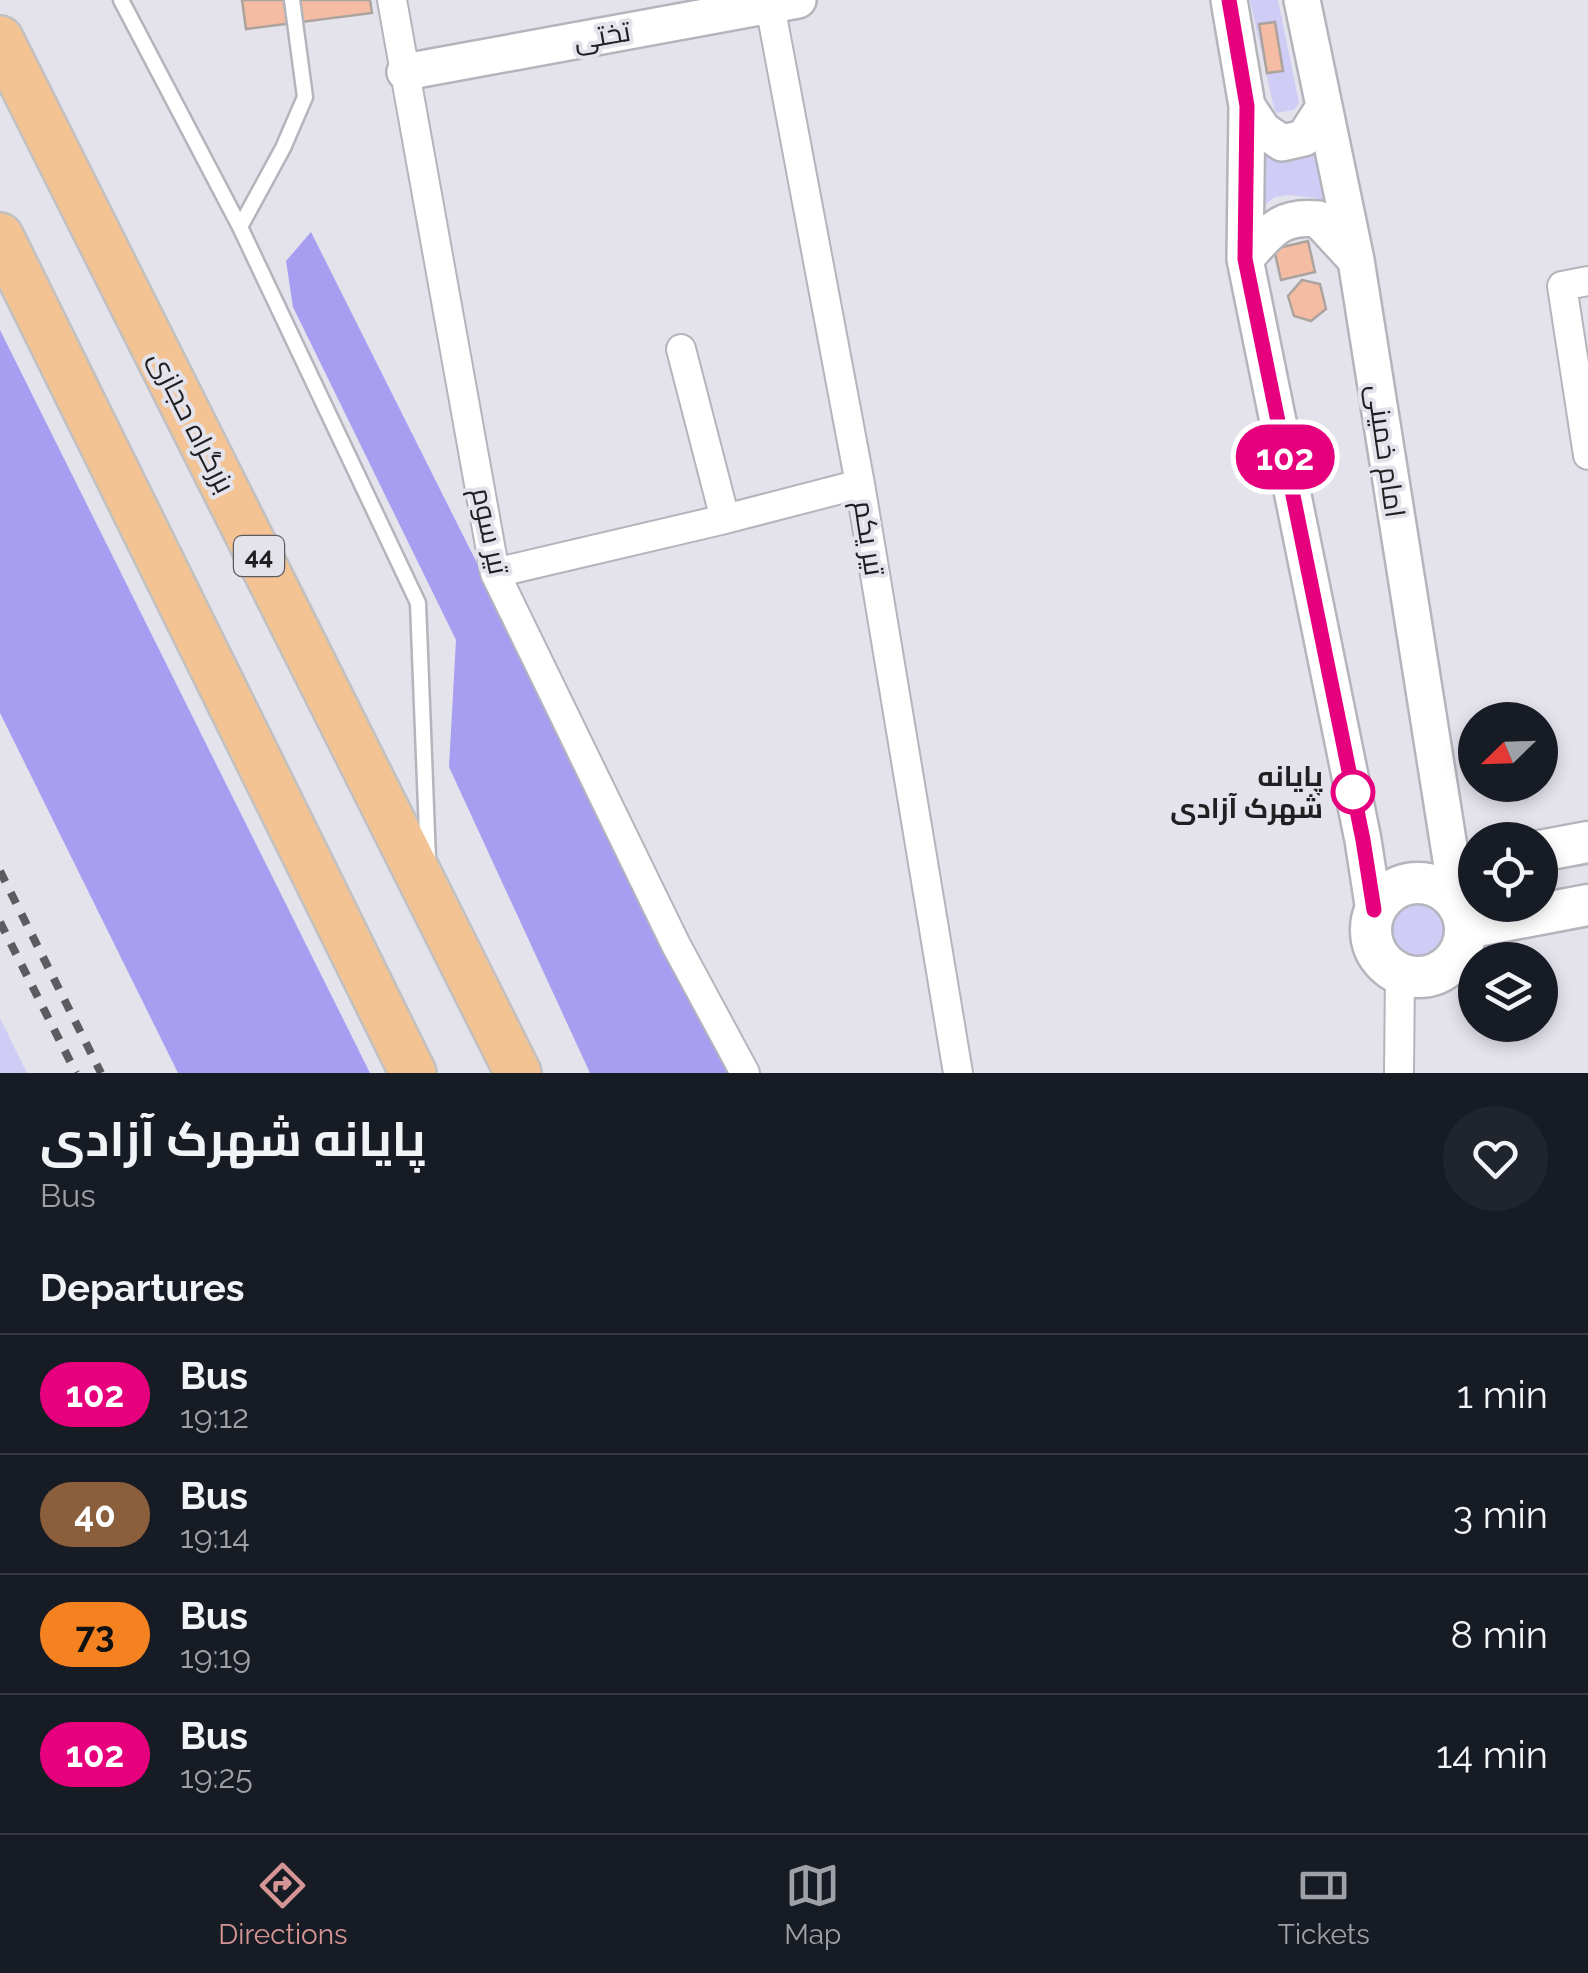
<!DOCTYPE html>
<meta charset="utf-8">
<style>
body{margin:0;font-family:Raleway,Cairo,sans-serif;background:#20242c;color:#f1f3f6;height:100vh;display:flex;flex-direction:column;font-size:38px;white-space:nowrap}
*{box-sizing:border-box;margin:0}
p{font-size:32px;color:#9ea1a6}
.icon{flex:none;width:55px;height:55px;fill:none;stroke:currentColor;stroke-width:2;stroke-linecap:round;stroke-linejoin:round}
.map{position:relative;height:1073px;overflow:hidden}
.drawer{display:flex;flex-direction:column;background:#171b24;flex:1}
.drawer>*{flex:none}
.badge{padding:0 20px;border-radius:32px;font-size:35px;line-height:65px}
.needle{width:65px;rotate:247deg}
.tools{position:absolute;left:1458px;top:702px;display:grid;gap:20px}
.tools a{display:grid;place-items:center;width:100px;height:100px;border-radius:50%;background:#171b24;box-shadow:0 5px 15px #0003;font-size:50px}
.map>.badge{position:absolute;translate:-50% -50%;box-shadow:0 0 0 5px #fff}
h2{padding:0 40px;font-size:38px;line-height:90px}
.round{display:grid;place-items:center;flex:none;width:105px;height:105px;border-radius:52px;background:#20242c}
.summary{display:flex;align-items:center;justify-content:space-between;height:170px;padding:0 40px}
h1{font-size:48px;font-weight:700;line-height:75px}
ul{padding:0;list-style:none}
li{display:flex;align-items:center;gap:30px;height:120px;padding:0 40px;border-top:2px solid #363941}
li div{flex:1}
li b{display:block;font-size:38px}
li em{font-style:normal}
li .badge{min-width:110px;font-weight:700;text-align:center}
.tabs{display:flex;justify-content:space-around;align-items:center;height:140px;border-top:2px solid #363941;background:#171b24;font-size:28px;color:#9ea1a6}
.tabs a{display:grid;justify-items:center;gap:5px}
.tabs .selected{color:#d59595}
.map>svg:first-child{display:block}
.green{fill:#cfcdf6}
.forest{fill:#a79ef2}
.building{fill:#f4bda3;stroke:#aca39f;stroke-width:2.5}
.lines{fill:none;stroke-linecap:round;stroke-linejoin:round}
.service-casing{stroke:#b4b4bc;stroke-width:19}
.minor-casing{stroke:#b4b4bc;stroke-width:32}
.tertiary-casing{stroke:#b4b4bc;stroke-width:40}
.secondary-casing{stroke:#b4b4bc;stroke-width:45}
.trunk-casing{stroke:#c1c1c1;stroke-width:50}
.service{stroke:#fff;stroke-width:14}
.minor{stroke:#fff;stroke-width:28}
.tertiary{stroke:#fff;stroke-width:35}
.secondary{stroke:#fff;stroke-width:40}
.trunk{stroke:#f4c394;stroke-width:45}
.rail{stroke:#5c5b60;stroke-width:8;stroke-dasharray:12 12;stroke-linecap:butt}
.line-casing{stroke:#fff;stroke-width:22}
.line{stroke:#e6007e;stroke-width:15}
.stop-dot{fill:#fff;stroke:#e6007e;stroke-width:5}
.labels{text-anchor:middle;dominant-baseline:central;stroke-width:8;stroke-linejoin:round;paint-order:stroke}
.shield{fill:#e4e3ec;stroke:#5b5a5f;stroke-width:2.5}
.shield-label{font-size:25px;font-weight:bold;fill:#202023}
.street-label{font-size:28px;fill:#202023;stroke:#e4e3ec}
.stop-label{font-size:28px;font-weight:bold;fill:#202023;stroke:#e4e3ec;text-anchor:end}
</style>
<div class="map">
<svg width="1588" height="1073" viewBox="0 0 1588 1073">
<rect width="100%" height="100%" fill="#e4e3ec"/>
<path class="green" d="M1250,0h28l21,103 -5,7 -18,3 -3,-9z
M1313,134l17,75 -14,-11 -27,-3 -14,2 -13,10 -1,-60z
M1383 929a34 34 0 1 1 68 0a34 34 0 1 1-68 0Z
M0,1018l27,55h-27z"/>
<path class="forest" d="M311,232l197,393 231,448h-149l-141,-306 7,-127 -163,-333 -7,-46z
M0,330l370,743h-192l-178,-360z"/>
<path class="building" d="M242,0h128l2,13 -126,16z
M1275,22l8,49 -16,2 -8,-49z
M1308,241l7,31 -34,8 -7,-31z
M1302,280l18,4 6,25 -15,12 -17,-5 -6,-20z"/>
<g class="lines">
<defs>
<path id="service" d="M121,0l119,227 178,376 10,256
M240,227l43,-79 22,-51 -13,-97"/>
<path id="minor" d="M392,0l103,573 181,372 69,128
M769,0l91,484 98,589
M1588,281l-26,5 26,169
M681,349l44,170
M495,573l230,-54 135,-35
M1399,1073l1,-99"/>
<path id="tertiary" d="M1229,0l18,106 -2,153 118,581 11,71
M1302,0l54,260 102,644
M405,72l393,-72
M1247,106l16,24 19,13 22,-5 20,-31
M1245,259c25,-27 34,-44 73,-40l37,40"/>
<path id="secondary" d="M1540,851l48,-9
M1371 930a47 47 0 1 1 94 0a47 47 0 1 1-94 0Z
M1466,928l122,-23"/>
<path id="trunk" d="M0,39l518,1034
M0,236l413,837"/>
</defs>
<use href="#service" class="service-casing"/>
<use href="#minor" class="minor-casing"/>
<use href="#tertiary" class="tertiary-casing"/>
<use href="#secondary" class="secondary-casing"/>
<use href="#trunk" class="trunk-casing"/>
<use href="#service" class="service"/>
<use href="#minor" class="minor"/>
<use href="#tertiary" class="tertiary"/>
<use href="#secondary" class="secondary"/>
<use href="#trunk" class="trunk"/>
<path class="rail" d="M0,871l101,202
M0,922l76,151"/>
</g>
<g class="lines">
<defs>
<path id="line" d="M1229,0l18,106 -2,153 118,581 11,70"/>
</defs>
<use href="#line" class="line-casing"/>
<use href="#line" class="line"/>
</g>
<circle class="stop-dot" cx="1353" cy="792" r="20"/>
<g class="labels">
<rect class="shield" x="234" y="536" width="50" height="40" rx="8"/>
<g class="shield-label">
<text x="259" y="556">44</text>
</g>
<g class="street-label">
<text transform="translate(602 36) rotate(-10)">تختی</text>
<text transform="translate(192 422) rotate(63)">بزرگراه حجازی</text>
<text transform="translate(1386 451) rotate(82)">امام خمینی</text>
<text transform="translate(490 531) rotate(78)">تیر سوم</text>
<text transform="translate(869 538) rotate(81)">تیر یکم</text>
</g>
<g class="stop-label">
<text x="1323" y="776">پایانه<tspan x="1323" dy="32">شهرک آزادی</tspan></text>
</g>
</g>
</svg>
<div class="tools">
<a><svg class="needle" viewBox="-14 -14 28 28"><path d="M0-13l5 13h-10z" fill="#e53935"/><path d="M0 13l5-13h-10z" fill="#9ea1a6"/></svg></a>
<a><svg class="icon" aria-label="locate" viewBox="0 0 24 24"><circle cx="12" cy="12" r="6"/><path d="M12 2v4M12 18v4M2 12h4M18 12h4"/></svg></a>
<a><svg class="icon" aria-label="layers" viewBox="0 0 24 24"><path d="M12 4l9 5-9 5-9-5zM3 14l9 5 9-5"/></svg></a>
</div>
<b class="badge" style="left:1285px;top:457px;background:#e6007e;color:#fff">102</b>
</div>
<section class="drawer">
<div class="summary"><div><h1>پایانه شهرک آزادی</h1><p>Bus</p></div><a class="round"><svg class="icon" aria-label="heart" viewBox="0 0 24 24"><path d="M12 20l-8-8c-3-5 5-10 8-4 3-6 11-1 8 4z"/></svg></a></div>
<h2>Departures</h2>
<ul>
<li><span class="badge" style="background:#e6007e;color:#fff">102</span><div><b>Bus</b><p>19:12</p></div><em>1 min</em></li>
<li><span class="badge" style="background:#8b5e3c;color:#fff">40</span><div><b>Bus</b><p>19:14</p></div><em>3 min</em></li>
<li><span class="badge" style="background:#f58220;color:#111">73</span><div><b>Bus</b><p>19:19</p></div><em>8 min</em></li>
<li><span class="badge" style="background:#e6007e;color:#fff">102</span><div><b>Bus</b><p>19:25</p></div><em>14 min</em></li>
</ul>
</section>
<nav class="tabs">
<a class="selected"><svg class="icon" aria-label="directions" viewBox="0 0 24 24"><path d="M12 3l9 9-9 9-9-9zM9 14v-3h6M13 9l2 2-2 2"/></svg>Directions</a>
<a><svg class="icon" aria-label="map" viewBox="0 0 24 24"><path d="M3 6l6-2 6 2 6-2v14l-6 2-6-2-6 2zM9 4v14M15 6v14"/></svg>Map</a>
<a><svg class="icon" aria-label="tickets" viewBox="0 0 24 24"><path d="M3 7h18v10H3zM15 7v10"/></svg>Tickets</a>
</nav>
